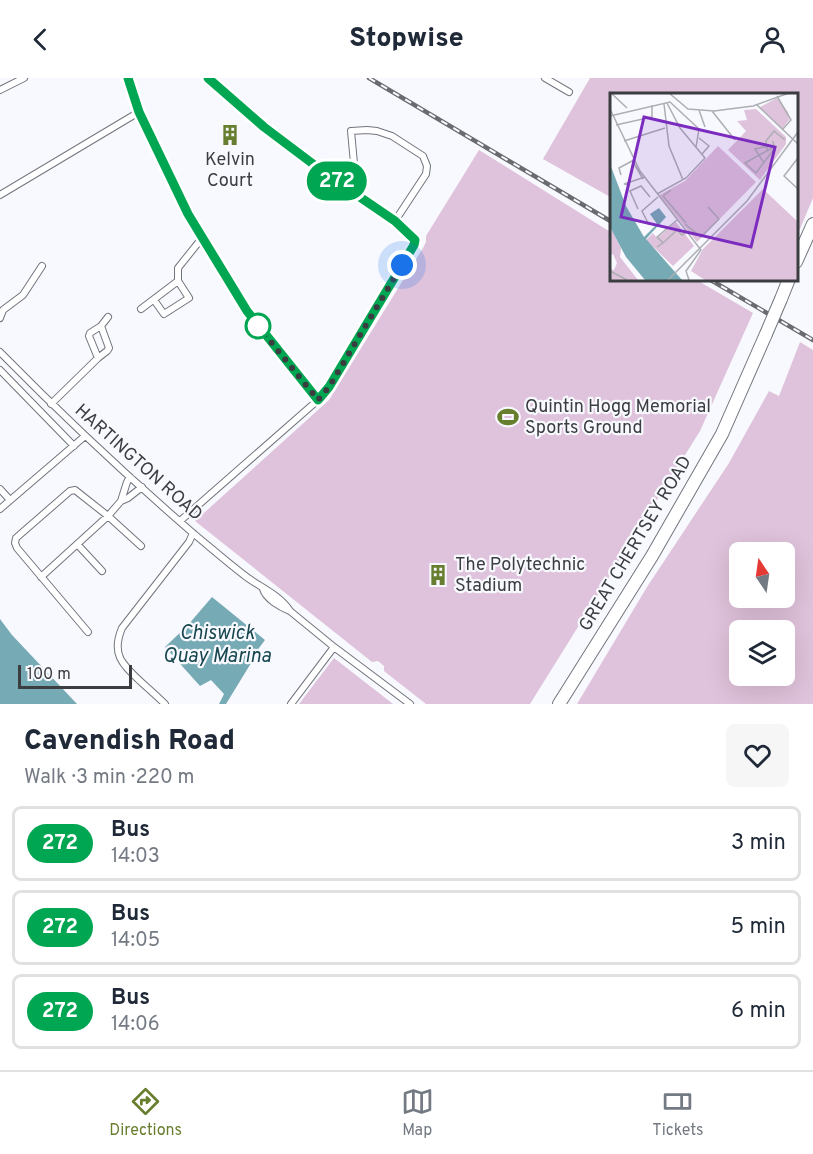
<!DOCTYPE html>
<meta charset="utf-8">
<style>
body{margin:0;font-family:Overpass,sans-serif;background:#f6f6f7;color:#1f2937;height:100vh;display:flex;flex-direction:column;font-size:22px;white-space:nowrap}
*{box-sizing:border-box;margin:0}
p{font-size:20px;color:#747a83}
.icon{flex:none;width:33px;height:33px;fill:none;stroke:currentColor;stroke-width:2;stroke-linecap:round;stroke-linejoin:round}
.map{position:relative;height:626px;overflow:hidden}
.details{display:flex;flex-direction:column;background:#fff;flex:1}
.details>*{flex:none}
.badge{padding:0 12px;border-radius:20px;font-size:21px;line-height:39px}
.needle{width:39px;rotate:347deg}
.tools{position:absolute;left:729px;top:464px;display:grid;gap:12px}
.tools a{display:grid;place-items:center;width:66px;height:66px;border-radius:9px;background:#fff;box-shadow:0 6px 24px #0002;font-size:30px}
.scale{position:absolute;left:18px;bottom:15px;width:114px;box-sizing:border-box;padding-left:6px;border:3px solid #3b3d40;border-top:0;font-size:16px;line-height:21px;white-space:nowrap;color:#3b3d40;-webkit-text-stroke:4px #f8f9ff;paint-order:stroke}
.you{position:absolute;width:30px;height:30px;margin:-15px;border:4px solid #fff;border-radius:50%;background:#1a73e8;box-shadow:0 0 0 9px #1a73e833}
.map>.badge{position:absolute;translate:-50% -50%;box-shadow:0 0 0 3px #fff}
.round{display:grid;place-items:center;flex:none;width:63px;height:63px;border-radius:9px;background:#f6f6f7}
.summary{display:flex;align-items:center;justify-content:space-between;height:102px;padding:0 24px}
h1{font-size:28px;font-weight:800;line-height:45px}
ul{padding:0;list-style:none}
li{display:flex;align-items:center;gap:18px;height:75px;margin:0 12px 9px;padding:0 12px;border:3px solid #e0e1e3;border-radius:9px}
li div{flex:1}
li b{display:block;font-size:22px}
li em{font-style:normal}
li .badge{min-width:66px;font-weight:700;text-align:center}
header{display:flex;justify-content:space-between;align-items:center;height:78px;padding:0 24px;background:#fff;font-size:27px;font-weight:800}
.dock{display:flex;justify-content:space-around;align-items:center;height:84px;border-top:2px solid #e0e1e3;background:#fff;font-size:16px;color:#747a83}
.dock a{display:grid;justify-items:center;gap:3px}
.dock .selected{color:#687e2f}
.map>svg:first-child{display:block}
.green{fill:#dfc2db;fill-rule:evenodd}
.water{fill:#76aab4}
.lines{fill:none;stroke-linecap:round;stroke-linejoin:round}
.street-casing{stroke:#72757d;stroke-width:8}
.highway-casing{stroke:#72757d;stroke-width:14}
.street{stroke:#fff;stroke-width:6}
.highway{stroke:#fff;stroke-width:12}
.rail-casing{stroke:#696b6f;stroke-width:4.5}
.rail{stroke:#f8f9ff;stroke-width:2;stroke-dasharray:7;stroke-linecap:butt}
.highway-bridge-casing{stroke:#72757d;stroke-width:14;stroke-linecap:butt}
.highway-bridge{stroke:#fff;stroke-width:12}
.line-casing{stroke:#fff;stroke-width:14}
.line{stroke:#00a651;stroke-width:9}
.walk{stroke:#3b3d40;stroke-width:6;stroke-dasharray:0 10.8}
.stop-dot{fill:#fff;stroke:#00a651;stroke-width:3}
.labels{text-anchor:middle;dominant-baseline:central;stroke-width:4.5;stroke-linejoin:round;paint-order:stroke}
.poi-label{font-size:18px;fill:#3b3d40;stroke:#f8f9ff;text-anchor:start}
.street-label{font-size:18px;fill:#3b3d40;stroke:#f8f9ff}
.water-label{font-size:20px;font-style:italic;fill:#18474f;stroke:#f8f9ff}
.inset-road{fill:none;stroke:#acaeb3;stroke-width:1.5}
.view{fill:#7b2cbf;fill-opacity:0.15;stroke:#7b2cbf;stroke-width:3}
.inset-edge{fill:none;stroke:#3b3d40;stroke-width:3}
</style>
<header><svg class="icon" aria-label="back" viewBox="0 0 24 24"><path d="M15 5l-7 7 7 7"/></svg>Stopwise<svg class="icon" aria-label="person" viewBox="0 0 24 24"><circle cx="12" cy="8" r="4"/><path d="M4 21q1-7 8-7t8 7"/></svg></header>
<div class="map">
<svg width="813" height="626" viewBox="0 0 813 626">
<rect width="100%" height="100%" fill="#f8f9ff"/>
<path class="green" d="M590,0h223v120l-16,38 -1,-142h-184v104l-69,-39z
M479,72l133,83v46h83l58,34 -53,118 -170,273h-104l-42,-33v-5l-6,-5 -6,1 -177,-141 134,-121 94,-152 3,-6v-6z
M800,264l13,8v354h-236l70,-117 82,-124 40,-72 10,5zM740,474h44v45h-44zM740,552h44v45h-44z
M334,580l59,46h-94z"/>
<path class="water" d="M212,519l53,43 -6,8 -3,7 -30,49h-7l5,-10 -13,-14 -11,6 -35,-39 23,-22z
M0,541l12,16 65,69h-77z"/>
<g class="lines">
<defs>
<path id="street" d="M128,0l11,34 49,102 59,97 71,89
M545,0l24,14
M0,12l24,-12
M348,110l7,-14 -4,-43 16,-1 10,1 15,5 31,20 4,10 -1,8 -31,47
M0,117l139,-83
M154,222l10,14 25,-16 -11,-17
M141,231l37,-28v-13l24,-30
M0,240l3,-8 20,-15 19,-29
M101,248l8,22 -2,3 -9,7 -9,-22 1,-3z
M101,248l7,-9
M0,274c62,63 127,124 194,182 17,14 33,28 50,41 15,12 35,19 46,36l44,36 76,57
M0,292l74,76
M51,326l47,-46
M130,399l-3,5 -6,19 7,-3 14,-11
M0,411l10,11
M0,431l85,-73
M180,443l138,-121 11,-13 86,-145c-3,-13 -33,-30 -44,-38 -57,-39 -114,-78 -163,-126
M77,466l25,27
M41,499l67,-61 13,-15
M263,511c3,10 17,18 27,22
M88,554l-71,-84 -2,-5 1,-5 54,-47 5,-1 33,26 33,30
M165,626c-8,-8 -16,-15 -25,-23 -18,-17 -29,-27 -18,-53l67,-86 4,-9
M291,626l43,-57"/>
<path id="highway" d="M796,184l17,-38
M781,221l8,-20
M559,626l93,-148 70,-122 44,-100"/>
</defs>
<use href="#street" class="street-casing"/>
<use href="#highway" class="highway-casing"/>
<use href="#street" class="street"/>
<use href="#highway" class="highway"/>
<defs>
<path id="rail" d="M369,0l243,144
M709,201l104,61"/>
</defs>
<use href="#rail" class="rail-casing"/>
<use href="#rail" class="rail"/>
<defs>
<path id="highway-bridge" d="M766,256l15,-35"/>
</defs>
<use href="#highway-bridge" class="highway-bridge-casing"/>
<use href="#highway-bridge" class="highway-bridge"/>
</g>
<g class="lines">
<defs>
<path id="line" d="M128,0l11,34 49,102 59,97 71,89 11,-13 85,-142 1,-5 -20,-19 -66,-45 -65,-49 -56,-49"/>
</defs>
<use href="#line" class="line-casing"/>
<use href="#line" class="line"/>
<path class="walk" d="M258,248l60,74 11,-13 73,-122"/>
</g>
<defs>
<symbol id="building-bare" viewBox="-9 -9 18 18"><path d="M-4-6H4V6H1V3H-1V6H-4ZM-2.5-4.3h1.7v1.8h-1.7ZM.8-4.3h1.7v1.8H.8ZM-2.5-1h1.7V.8h-1.7ZM.8-1h1.7V.8H.8Z" fill="#687e2f" stroke="#f8f9ff" stroke-width="2.5" paint-order="stroke"/></symbol>
<symbol id="stadium-bare" viewBox="-9 -9 18 18"><path d="M0-5a6.5 5 0 1 0 0 10a6.5 5 0 1 0 0-10ZM-3.5-1.8h7v3.6h-7Z" fill="#687e2f" stroke="#f8f9ff" stroke-width="2.5" paint-order="stroke"/></symbol>
</defs>
<g fill-rule="evenodd">
<use href="#building-bare" x="215" y="42" width="30" height="30"/>
<use href="#stadium-bare" x="493" y="324" width="30" height="30"/>
<use href="#building-bare" x="423" y="482" width="30" height="30"/>
</g>
<circle class="stop-dot" cx="258" cy="248" r="12"/>
<g class="labels">
<g class="poi-label">
<text x="230" y="82" text-anchor="middle">Kelvin<tspan x="230" dy="21">Court</tspan></text>
<text x="525" y="329">Quintin Hogg Memorial<tspan x="525" dy="21">Sports Ground</tspan></text>
<text x="455" y="487">The Polytechnic<tspan x="455" dy="21">Stadium</tspan></text>
</g>
<g class="street-label">
<text transform="translate(138 385) rotate(42)">HARTINGTON ROAD</text>
<text transform="translate(636 466) rotate(-59)">GREAT CHERTSEY ROAD</text>
</g>
<g class="water-label">
<text x="217" y="556">Chiswick<tspan x="217" dy="23">Quay Marina</tspan></text>
</g>
</g>
<g transform="translate(610 15)">
<rect width="188" height="188" fill="#f8f9ff"/>
<path d="M167,5l11,14 1,8 -7,9 -22,-22zM146,16l30,28v7l-26,36 -32,-30 18,-19 -9,-10 10,-1 -3,-10zM108,53l38,36 -59,60 -38,-47 26,-14zM153,96l34,32v59h-92l-14,-9 12,-22zM66,129l18,24 -21,20 -27,-26 7,-7 4,5zM0,134l11,21 -1,9 18,23h-28v-11l4,1 3,-7 -4,-9 -3,2z" fill="#dfc2db"/>
<path d="M0,71l16,42 18,31 13,-13 -7,-10 9,-6 7,9 -20,22 36,41h-37l-19,-23 -16,-30z" fill="#76aab4"/>
<path class="inset-road" d="M1,0l16,15M59,0l19,16 26,2 39,-5 36,-13M167,3l14,24 -9,10M54,11l5,42 14,34M147,12l41,39M0,16l30,62 61,79 -15,21 3,9M89,17l6,17M102,18l23,29M0,23l60,-14 29,27 -3,18M6,32l36,-8v-12M89,45l10,8 -7,8M14,48l41,-13M162,55l-27,15 11,10 18,-24 -1,-8M157,57l-1,-9 8,-10 11,9M188,65l-14,18 14,13M23,69l10,17M154,70l-9,-14 13,-3M11,82l-2,-7 15,-8M20,92l-6,-1 21,-7M61,97l-8,6 23,27M47,101l29,-16 19,-20 -25,-30 -13,-25M28,116l-8,-18 11,-5 9,11M75,131l16,13 18,-18 -11,-12M39,132l-7,-14 16,-14M53,150l14,-13 5,5 5,-3M47,154l6,-4 -6,-6 20,-17M82,163l55,-55 51,-69M0,178l17,9M58,187l26,-26"/>
<path class="view" d="M34,24l131,30 -24,100 -130,-30z"/>
<rect width="188" height="188" class="inset-edge"/>
</g>
</svg>
<div class="tools">
<a><svg class="needle" viewBox="-14 -14 28 28"><path d="M0-13l5 13h-10z" fill="#e53935"/><path d="M0 13l5-13h-10z" fill="#747a83"/></svg></a>
<a><svg class="icon" aria-label="layers" viewBox="0 0 24 24"><path d="M12 4l9 5-9 5-9-5zM3 14l9 5 9-5"/></svg></a>
</div>
<div class="scale">100 m</div>
<div class="you" style="left:402px;top:187px"></div>
<b class="badge" style="left:337px;top:103px;background:#00a651;color:#fff">272</b>
</div>
<section class="details">
<div class="summary"><div><h1>Cavendish Road</h1><p>Walk · 3 min · 220 m</p></div><a class="round"><svg class="icon" aria-label="heart" viewBox="0 0 24 24"><path d="M12 20l-8-8c-3-5 5-10 8-4 3-6 11-1 8 4z"/></svg></a></div>
<ul>
<li><span class="badge" style="background:#00a651;color:#fff">272</span><div><b>Bus</b><p>14:03</p></div><em>3 min</em></li>
<li><span class="badge" style="background:#00a651;color:#fff">272</span><div><b>Bus</b><p>14:05</p></div><em>5 min</em></li>
<li><span class="badge" style="background:#00a651;color:#fff">272</span><div><b>Bus</b><p>14:06</p></div><em>6 min</em></li>
</ul>
</section>
<nav class="dock">
<a class="selected"><svg class="icon" aria-label="directions" viewBox="0 0 24 24"><path d="M12 3l9 9-9 9-9-9zM9 14v-3h6M13 9l2 2-2 2"/></svg>Directions</a>
<a><svg class="icon" aria-label="map" viewBox="0 0 24 24"><path d="M3 6l6-2 6 2 6-2v14l-6 2-6-2-6 2zM9 4v14M15 6v14"/></svg>Map</a>
<a><svg class="icon" aria-label="tickets" viewBox="0 0 24 24"><path d="M3 7h18v10H3zM15 7v10"/></svg>Tickets</a>
</nav>
